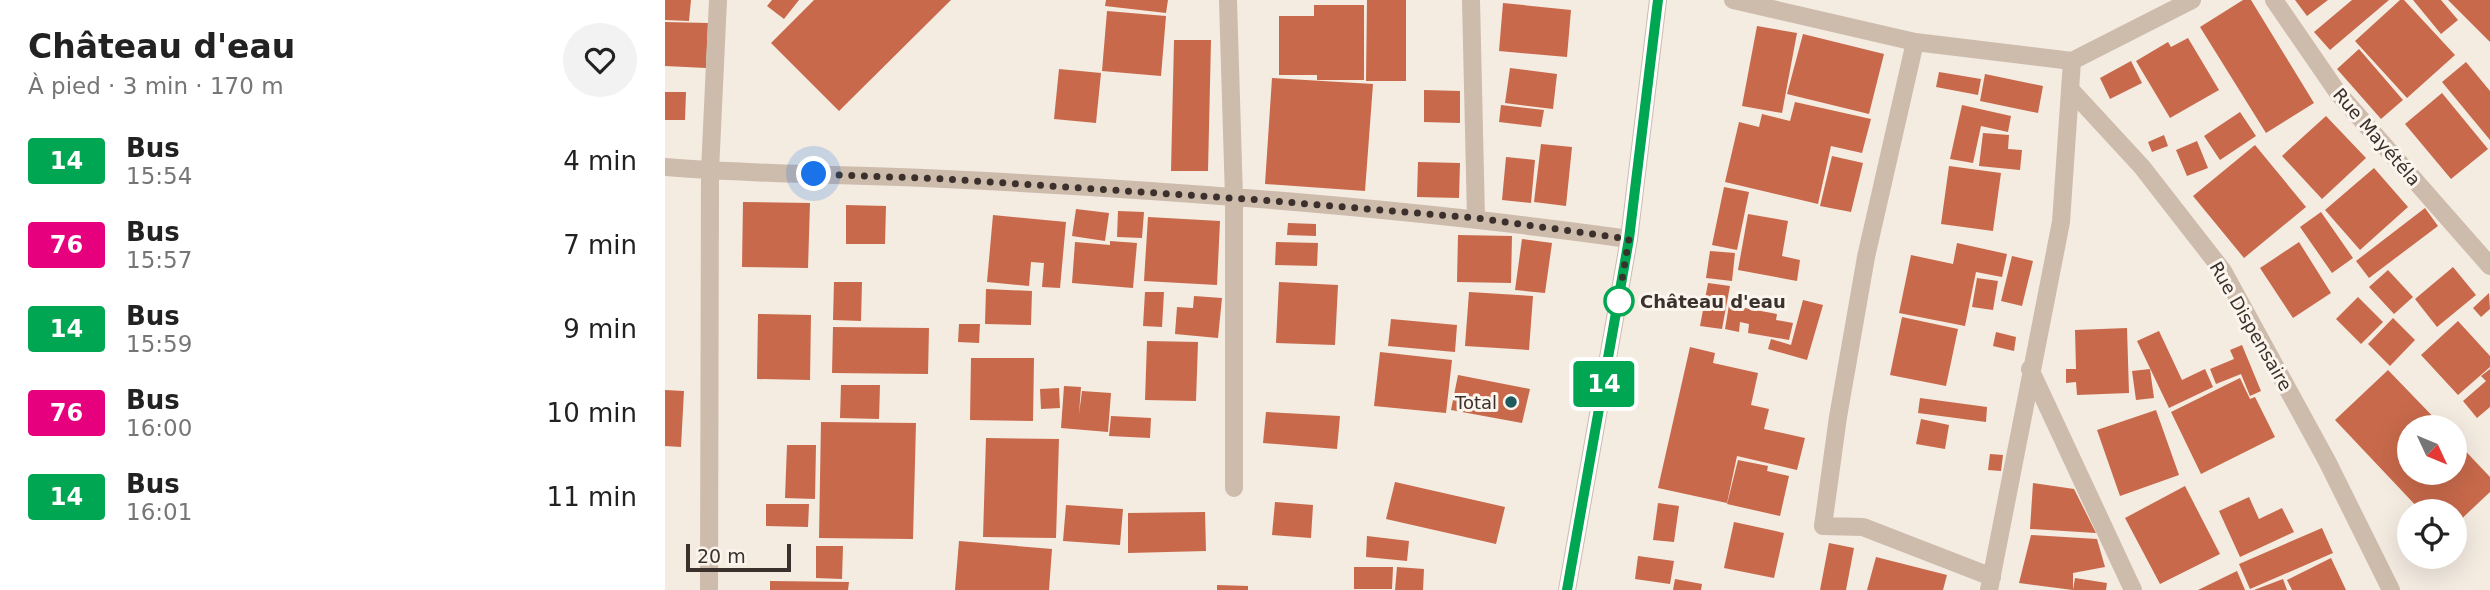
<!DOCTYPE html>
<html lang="fr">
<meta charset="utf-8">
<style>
body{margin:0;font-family:"DejaVu Sans",sans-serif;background:#f2f2f2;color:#222;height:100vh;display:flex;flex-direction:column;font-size:26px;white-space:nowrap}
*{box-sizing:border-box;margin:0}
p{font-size:23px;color:#767676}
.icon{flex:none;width:38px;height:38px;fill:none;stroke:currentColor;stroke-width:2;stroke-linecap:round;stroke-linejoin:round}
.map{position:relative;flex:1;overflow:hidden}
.details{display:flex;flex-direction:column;background:#fff;width:665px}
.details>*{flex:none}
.badge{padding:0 14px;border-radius:5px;font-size:24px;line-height:46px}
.needle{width:46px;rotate:134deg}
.buttons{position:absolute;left:1732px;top:415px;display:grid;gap:14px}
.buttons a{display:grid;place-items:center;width:70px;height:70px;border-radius:50%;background:#fff;box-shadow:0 7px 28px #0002;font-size:35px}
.scale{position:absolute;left:21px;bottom:18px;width:105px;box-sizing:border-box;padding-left:7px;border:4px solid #3b302b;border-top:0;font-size:19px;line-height:24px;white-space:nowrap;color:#3b302b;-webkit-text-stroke:5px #fbf5ee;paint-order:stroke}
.you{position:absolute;width:35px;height:35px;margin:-18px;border:5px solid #fff;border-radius:50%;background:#1a73e8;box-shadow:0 0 0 10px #1a73e833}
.map>.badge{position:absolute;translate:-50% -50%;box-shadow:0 0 0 4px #fff}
.round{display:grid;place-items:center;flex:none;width:74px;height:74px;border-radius:37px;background:#f2f2f2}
.head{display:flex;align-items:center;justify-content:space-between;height:119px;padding:0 28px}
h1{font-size:33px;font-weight:700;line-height:52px}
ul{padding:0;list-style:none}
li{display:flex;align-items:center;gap:21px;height:84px;padding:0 28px}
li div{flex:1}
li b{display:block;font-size:26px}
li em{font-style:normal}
li .badge{min-width:77px;font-weight:700;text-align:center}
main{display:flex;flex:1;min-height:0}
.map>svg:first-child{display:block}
.building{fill:#c8694b}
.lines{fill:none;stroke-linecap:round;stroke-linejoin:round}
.minor{stroke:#cdbbac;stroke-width:18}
.tertiary{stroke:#cdbbac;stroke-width:18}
.line-casing{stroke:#fff;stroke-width:16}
.line{stroke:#00a651;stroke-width:10}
.walk{stroke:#3b302b;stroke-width:7;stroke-dasharray:0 12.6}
.stop-dot{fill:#fff;stroke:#00a651;stroke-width:3.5}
.poi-dot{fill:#1f5a5e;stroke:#fbf5ee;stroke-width:2.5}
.labels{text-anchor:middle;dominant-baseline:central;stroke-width:6;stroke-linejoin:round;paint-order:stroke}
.street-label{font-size:18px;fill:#3b302b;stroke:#fbf5ee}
.stop-label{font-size:18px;font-weight:bold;fill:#3b302b;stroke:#fbf5ee;text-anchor:start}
.poi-label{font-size:18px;fill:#3b302b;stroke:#fbf5ee;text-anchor:end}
</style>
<main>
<section class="details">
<div class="head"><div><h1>Château d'eau</h1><p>À pied · 3 min · 170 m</p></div><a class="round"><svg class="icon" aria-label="heart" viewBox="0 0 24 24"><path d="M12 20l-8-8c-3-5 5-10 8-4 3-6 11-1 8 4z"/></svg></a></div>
<ul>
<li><span class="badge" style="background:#00a651;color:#fff">14</span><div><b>Bus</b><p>15:54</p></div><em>4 min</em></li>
<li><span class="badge" style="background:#e6007e;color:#fff">76</span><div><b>Bus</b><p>15:57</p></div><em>7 min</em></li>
<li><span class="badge" style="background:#00a651;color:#fff">14</span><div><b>Bus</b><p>15:59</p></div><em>9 min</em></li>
<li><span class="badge" style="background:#e6007e;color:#fff">76</span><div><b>Bus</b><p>16:00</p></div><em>10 min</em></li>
<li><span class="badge" style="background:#00a651;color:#fff">14</span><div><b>Bus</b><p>16:01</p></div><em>11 min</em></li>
</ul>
</section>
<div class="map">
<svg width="1825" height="590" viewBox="0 0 1825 590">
<rect width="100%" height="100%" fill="#f4ebe1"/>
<path class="building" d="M0,0h26l-2,21 -24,-1z
M107,0h27l-15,19 -17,-13z
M149,0h137l-112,111 -68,-68z
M441,0h62l-2,13 -61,-7z
M702,0h39v81h-40z
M1578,0h8l63,103 -48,30 -66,-106z
M1630,0h33l-21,16z
M1687,0h37l-59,50 -16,-18z
M1735,0h4l51,55 -48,43 -52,-57z
M1748,0h28l17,20 -17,14z
M1783,0h42v42z
M838,3l68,7 -4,47 -68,-6z
M649,5h50v75h-47v-5h-38v-59h35z
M442,11l59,5 -5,60 -59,-5z
M0,22l43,1 -2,45 -41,-2z
M1092,26l40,7 -15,80 -40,-7z
M1138,34l81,20 -15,60 -82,-20z
M1523,38l31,52 -49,28 -34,-57 32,-19 3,5z
M509,40h37l-3,131h-37z
M1694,49l44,51 -22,19 -44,-50z
M1466,61l11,22 -32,16 -10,-21z
M1801,62l24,29v49l-48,-58z
M845,68l47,6 -4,35 -48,-6z
M394,69l42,4 -5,50 -42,-4z
M1274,72l42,7 -3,16 -42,-8z
M1320,74l58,12 -5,27 -58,-12z
M607,78l101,6 -8,107 -100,-7z
M759,90l36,1v32l-36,-1z
M0,92h21l-1,28h-20z
M1777,93l46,56 -37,30 -46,-55z
M1130,102l76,17 -9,34 -31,-7 -13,58 -93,-22 14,-60 20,5 3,-13 28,7z
M836,105l43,5 -3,17 -42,-5z
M1297,105l49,11 -3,16 -27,-6 -8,37 -23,-4z
M1575,112l16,24 -36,24 -16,-24z
M1661,116l40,42 -44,41 -40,-43z
M1318,133l26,2 -1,14 14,1 -2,20 -41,-4z
M1499,135l4,11 -16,6 -4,-10z
M1532,141l11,27 -21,8 -11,-26z
M876,144l31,3 -6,59 -32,-4z
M1590,145l51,62 -62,51 -51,-62z
M1167,156l31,7 -12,49 -31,-6z
M841,157l29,3 -4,43 -29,-3z
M753,162l42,1 -1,35 -42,-1z
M1284,166l52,7 -8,58 -52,-7z
M1709,168l34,39 -48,43 -35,-40z
M1059,187l25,5 -12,58 -25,-5z
M78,202l67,1 -2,65 -66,-1z
M181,205l40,1 -1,38h-39z
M1760,208l13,18 -69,52 -13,-17z
M411,209l33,4 -4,28 -33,-5z
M453,211l26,1 -2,26 -25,-1z
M1656,212l32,46 -21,15 -32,-46z
M1083,214l40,7 -6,35 18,4 -3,21 -59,-11z
M328,215l73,7 -6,66 -18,-1 2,-24 -13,-1 -2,24 -42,-4z
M483,217l72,4 -3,64 -73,-4z
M623,223l28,1v12l-29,-1z
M793,235l54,1 -1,47 -54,-1z
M857,239l30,4 -7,50 -30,-3z
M445,241l27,2 -4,45 -61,-5 3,-41 35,3z
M611,242l42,1 -1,23 -42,-1z
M1634,242l32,51 -38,25 -33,-50z
M1292,243l50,11 -5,23 -26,-5 -11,54 -66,-13 12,-58 42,9z
M1045,251l25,2 -3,28 -26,-3z
M1347,256l21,5 -11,45 -21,-5z
M1788,267l23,28 -39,32 -22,-28z
M1723,270l25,27 -19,17 -25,-27z
M1312,278l21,3 -5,29 -21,-3z
M169,282h28l-1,39 -28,-1z
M614,282l59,3 -3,60 -59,-2z
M1043,283l22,3 -8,43 -22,-3z
M321,289l46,2 -1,34 -46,-1z
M480,292h19l-2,35 -19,-1z
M804,292l64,4 -4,54 -64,-4z
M1824,293l1,16 -9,8 -8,-9z
M529,296l28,2 -4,40 -43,-4 2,-27 16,1z
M1693,297l25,25 -22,22 -25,-25z
M1138,300l20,5 -16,55 -39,-11 3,-10 20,6z
M1064,305l48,9 -1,6 17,3 -4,17 -41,-7 1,-9 -9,-2 -1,10 -14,-3z
M93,314l53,1 -1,65 -53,-1z
M1237,317l56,12 -12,57 -56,-11z
M1728,318l22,22 -25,26 -22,-22z
M726,319l66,6 -2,27 -67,-6z
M1793,321l32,35v11l-32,28 -37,-40z
M294,324h21l-1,19 -21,-1z
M168,327l96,1 -1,46 -96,-1z
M1462,328l2,65 -52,2 -1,-13 -10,1v-14h10l-1,-39z
M1494,331l23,49 23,-11 8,18 -44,21 -32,-67z
M1331,332l20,5 -2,14 -21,-5z
M482,341l51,1 -2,59 -51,-1z
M1577,345l19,46 -11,5 -9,-22 -25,10 -6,-15 24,-10 -4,-9z
M1025,347l25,6 -2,10 45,10 -7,32 18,4 -5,20 41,9 -8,32 -60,-14 -10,47 -69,-15z
M715,352l72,8 -6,53 -72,-7z
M306,358h63l-1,63 -63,-1z
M1485,369l4,29 -18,2 -4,-29z
M1825,369v38l-13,11 -14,-17 23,-20 -5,-5z
M1723,370l55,57h-33v45h45v-32l35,37v15l-35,33v-14h-34l-86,-91z
M793,375l72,14 -8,34 -71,-13z
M1575,378l10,21 5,-2 20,40 -74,37 -30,-62z
M176,385h39l-1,34 -39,-1z
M399,386l17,1 -2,27 3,-23 29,2 -3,39 -47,-4z
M394,388l1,20 -19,1 -1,-20z
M0,390l19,1 -3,56 -16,-1z
M1255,398l67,9 -1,15 -68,-9z
M1491,410l23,65 -59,21 -23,-66z
M601,412l74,4 -3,33 -74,-6z
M446,416l40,2 -1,20 -41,-2z
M1256,419l28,6 -4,24 -29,-5z
M156,422l95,1 -3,116 -94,-1z
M321,438l73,1 -3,99 -73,-1z
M122,445h29l-1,54 -30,-1z
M1325,454l13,1 -2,16 -13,-1z
M1073,460l30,6 -1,5 22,5 -9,40 -53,-12z
M730,482l110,25 -9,37 -110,-25z
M1368,483l41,6 22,44 -66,-4z
M1520,486l35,68 -60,30 -35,-66z
M1584,497l10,22 23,-11 12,24 -54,25 -21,-46z
M610,502l38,3 -2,33 -39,-3z
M993,503l21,3 -5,36 -21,-2z
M101,504h43l-1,23 -42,-1z
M401,505l57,4 -3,36 -57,-4z
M540,512l1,39 -78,2v-40z
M1069,522l50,11 -10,45 -50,-10z
M1657,528l11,25 -83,36 -11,-25z
M1366,535l66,4 8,28 -32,6v17l-54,-7z
M702,536l42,5 -2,20 -41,-4z
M294,541l93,8 -3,41h-94z
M1164,543l25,5 -8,42h-26z
M151,546h27l-1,33 -26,-1z
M973,556l36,5 -4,23 -35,-5z
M1211,557l71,18 -4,15h-76z
M1666,558l15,32h-54l-5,-10z
M689,567h39l-1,22h-38z
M732,567l27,2 -1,21h-28z
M1572,571l8,19h-47z
M1410,578l32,5 -1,7h-33z
M1010,579l27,5 -1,6h-28z
M1618,579l4,11h-33z
M105,581l79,1 -1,8h-78z
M552,585l31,1v4h-31z"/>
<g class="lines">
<path class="minor" d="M563,0l6,198v290
M806,0l5,218
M1068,0l182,42 157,19 120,-61
M1609,0l64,93 152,173
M1250,42l-49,215 -28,160 -15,109 40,1 129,50
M1405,89l72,78 81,104 104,190 64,129
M0,167c93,8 187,7 280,12 228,11 457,28 684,60
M1365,369l103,221
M44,590l1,-419 8,-171
M1324,590l72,-368 11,-161"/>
<path class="tertiary" d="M902,590l62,-351 29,-239"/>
</g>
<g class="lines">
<defs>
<path id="line" d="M902,590l62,-351 29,-239"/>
</defs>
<use href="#line" class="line-casing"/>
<use href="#line" class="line"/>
<path class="walk" d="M149,174l131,5 316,21 215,18 153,21 -12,70 2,-8"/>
</g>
<circle class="stop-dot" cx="954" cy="301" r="14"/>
<circle class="poi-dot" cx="846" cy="402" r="7"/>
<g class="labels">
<g class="street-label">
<text transform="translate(1712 137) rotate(49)">Rue Mayétéla</text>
<text transform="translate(1586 326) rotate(60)">Rue Dispensaire</text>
</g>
<g class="stop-label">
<text x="975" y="301">Château d'eau</text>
</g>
<g class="poi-label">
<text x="832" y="402">Total</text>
</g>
</g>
</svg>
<div class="buttons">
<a><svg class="needle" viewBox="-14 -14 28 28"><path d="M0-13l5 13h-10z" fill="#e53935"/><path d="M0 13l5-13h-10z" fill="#767676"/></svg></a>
<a><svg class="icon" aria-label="locate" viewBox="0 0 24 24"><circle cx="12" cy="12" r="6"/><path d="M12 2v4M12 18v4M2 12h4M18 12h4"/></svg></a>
</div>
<div class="scale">20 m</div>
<div class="you" style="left:149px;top:174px"></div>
<b class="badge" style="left:939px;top:384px;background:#00a651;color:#fff">14</b>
</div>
</main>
